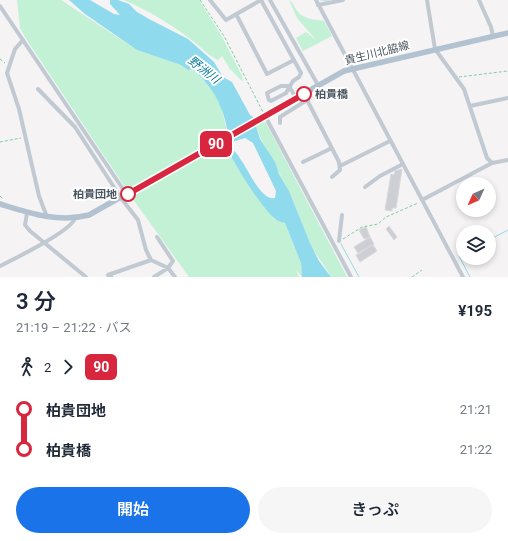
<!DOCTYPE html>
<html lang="ja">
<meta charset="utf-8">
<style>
body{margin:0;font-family:Roboto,"Noto Sans JP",sans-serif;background:#f6f6f7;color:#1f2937;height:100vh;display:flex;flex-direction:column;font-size:15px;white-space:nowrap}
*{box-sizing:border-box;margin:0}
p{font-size:13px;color:#747a83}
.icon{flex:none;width:22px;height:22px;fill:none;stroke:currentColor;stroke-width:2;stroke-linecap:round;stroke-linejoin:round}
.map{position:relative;height:277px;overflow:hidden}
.sheet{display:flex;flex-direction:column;background:#fff;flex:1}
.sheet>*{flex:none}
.badge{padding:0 8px;border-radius:6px;font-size:14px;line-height:26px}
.needle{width:26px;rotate:225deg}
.tools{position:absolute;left:456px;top:177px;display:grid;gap:8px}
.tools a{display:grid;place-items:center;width:40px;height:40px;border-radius:50%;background:#fff;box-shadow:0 2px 6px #0003;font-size:20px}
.map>.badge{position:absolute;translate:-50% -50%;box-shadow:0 0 0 2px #fff}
.legs{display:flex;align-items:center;gap:6px;height:44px;padding:0 16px;font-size:13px}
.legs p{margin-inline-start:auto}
.overview{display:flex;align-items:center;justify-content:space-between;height:68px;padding:0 16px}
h1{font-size:22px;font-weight:600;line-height:30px}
.button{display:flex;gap:8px;margin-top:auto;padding:8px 16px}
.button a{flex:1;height:46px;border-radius:24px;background:#1a73e8;color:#fff;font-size:16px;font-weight:600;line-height:46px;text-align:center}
.button a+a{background:#f6f6f7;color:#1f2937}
ul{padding:0 16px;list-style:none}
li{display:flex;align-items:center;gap:14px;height:40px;font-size:15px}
li i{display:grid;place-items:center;width:6px;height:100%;margin:0 5px;background:currentColor}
li i::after{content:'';width:10px;height:10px;margin:-5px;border:3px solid;border-radius:50%;background:#fff}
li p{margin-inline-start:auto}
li:first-child i{background:linear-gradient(#0000 50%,currentColor 0)}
li:last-child i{background:linear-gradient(currentColor 50%,#0000 0)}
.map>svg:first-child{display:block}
.green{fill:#c3f1d5}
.water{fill:#90daee;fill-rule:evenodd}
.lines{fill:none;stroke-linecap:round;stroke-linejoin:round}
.stream{stroke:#90daee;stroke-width:1}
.building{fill:#cdcfd5;stroke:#d7d9de}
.path{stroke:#7ad0a6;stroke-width:1;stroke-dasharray:3 2;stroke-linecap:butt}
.minor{stroke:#c1cad2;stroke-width:4}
.major{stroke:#b3c2d1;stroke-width:5.5}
.line-1-casing{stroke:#fff;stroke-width:9}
.line-1{stroke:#d7263d;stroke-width:6}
.stop-1-dot{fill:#fff;stroke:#d7263d;stroke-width:2}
.labels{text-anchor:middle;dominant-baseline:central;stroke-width:4;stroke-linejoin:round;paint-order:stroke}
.street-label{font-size:11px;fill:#4a5661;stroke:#fff}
.stop-label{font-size:11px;font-weight:bold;fill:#4a5661;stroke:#fff;text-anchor:start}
.water-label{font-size:12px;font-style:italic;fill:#0c7c9b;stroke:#fff}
</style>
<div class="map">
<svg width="508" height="277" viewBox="0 0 508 277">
<rect width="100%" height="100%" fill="#f5f3f3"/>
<path class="green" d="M17,0h44l76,50 44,15 7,5 5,-1 22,25 6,13 6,23 -2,12 12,25 37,52 11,4 16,40 1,14 -6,-7 3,7h-110l-54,-75 -107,-160 -8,-14z
M124,0h75l22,35 21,41 1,6 -13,-13 -8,-13 -4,4c-10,-5 -16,-12 -25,-19 -21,-16 -45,-31 -69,-41z
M289,0c5,3 6,10 12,15 6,4 16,5 23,6l8,15 -29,15 -7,-13 10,-6 10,8 -19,-22z
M261,121l5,2 81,154h-16c-6,-12 -15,-21 -21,-34 -8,-17 -13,-35 -21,-51 -11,-23 -25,-43 -34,-68z"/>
<path class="water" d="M69,0h21l24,14 6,1 -10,-11v-4h8l11,4 8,8 12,7 39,20 26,23 9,15 9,5 18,33 3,2 7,22 15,23 4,12 10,17 21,52 9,18 12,16h-29l-1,-14 -16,-40c-4,-1 -8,-2 -11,-5 -12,-10 -44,-59 -48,-74 -2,-5 2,-10 1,-15 -1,-7 -4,-17 -7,-23 -5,-15 -17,-26 -27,-37l-5,1 -7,-5 -44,-15 -52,-36zM245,138l8,5 23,48 -1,7c-14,3 -27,-29 -34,-38 -3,-6 -8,-10 -12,-15l3,-3z"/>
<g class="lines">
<path class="stream" d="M321,0h8
M489,240l19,-10
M341,244l18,33
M463,253l-4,3 11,21"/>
</g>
<path class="building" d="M402,169l-6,39h-4v3l-7,-1 6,-36 3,1 1,-4z
M389,226l8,11 -3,3 -8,-11z
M366,227l4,10 -3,2 -1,-1 -2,1 -5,-9z
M370,237l4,7 -16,9 -4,-6z
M373,245l4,6 -17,11 -4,-7z"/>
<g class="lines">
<path class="path" d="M200,0l24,36 39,76
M0,59l5,4
M459,77l49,-6
M0,142l21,-4
M0,196l3,3
M343,239l19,-12 16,-3 8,-7 32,-14
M412,277l10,-7"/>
<path class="minor" d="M210,0l16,20 35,-20
M261,0l40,73 -2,4 -6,4 -7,12 -15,8 -2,-1 -2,-7 14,-7h8
M270,0l48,85
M316,0l147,277
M427,0l8,49 29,40 23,69 5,5
M479,0l12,27 2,9
M318,5l25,-5
M0,6l127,189
M236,14l31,60 27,-14
M23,40l-8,9 -8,24 12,36 20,87 8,21
M289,86l7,12
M38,89l37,38 46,71 17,22 8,30 5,10
M304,94l35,68 1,8 -8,7
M470,106l38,-8
M265,116l86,161
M280,123v-6l27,-17
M303,162l29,-14
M340,166l50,-25
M365,187l15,-11 23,-12
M422,200l70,-37 16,-3
M27,213l-2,12 5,6 56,46
M339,241l3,-26
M0,266c14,-7 72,-35 75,-48
M111,277l-3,-2 43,-15 17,8 7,9
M154,277l14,-9 5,-7 -16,-24"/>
<path class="major" d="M0,204c29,9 58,19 89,11l255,-144 164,-38"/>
</g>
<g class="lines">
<defs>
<path id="line-1" d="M128,194l176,-100"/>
</defs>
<use href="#line-1" class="line-1-casing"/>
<use href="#line-1" class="line-1"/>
</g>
<g class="stop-1-dot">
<circle cx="304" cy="94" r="7"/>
<circle cx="128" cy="194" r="7"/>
</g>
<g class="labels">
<g class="street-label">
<text transform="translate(377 53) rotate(-14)">貴生川北脇線</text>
</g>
<g class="stop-label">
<text x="315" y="94">柏貴橋</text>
<text x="117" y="194" text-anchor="end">柏貴団地</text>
</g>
<g class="water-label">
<text transform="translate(204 70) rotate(38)">野洲川</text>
</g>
</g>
</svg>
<div class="tools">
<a><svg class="needle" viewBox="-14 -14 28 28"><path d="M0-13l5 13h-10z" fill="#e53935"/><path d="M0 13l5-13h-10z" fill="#747a83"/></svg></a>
<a><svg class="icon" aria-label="layers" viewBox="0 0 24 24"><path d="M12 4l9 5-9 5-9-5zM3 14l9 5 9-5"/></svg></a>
</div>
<b class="badge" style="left:216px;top:144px;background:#d7263d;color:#fff">90</b>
</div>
<section class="sheet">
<div class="overview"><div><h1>3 分</h1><p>21:19 – 21:22 · バス</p></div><b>¥195</b></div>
<div class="legs"><svg class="icon" aria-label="walk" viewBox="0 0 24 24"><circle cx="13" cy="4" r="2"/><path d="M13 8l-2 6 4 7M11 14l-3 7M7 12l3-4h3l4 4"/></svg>2<svg class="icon" aria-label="forward" viewBox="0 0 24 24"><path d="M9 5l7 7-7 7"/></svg><b class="badge" style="background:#d7263d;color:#fff">90</b></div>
<ul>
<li><i style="color:#d7263d"></i><b>柏貴団地</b><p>21:21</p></li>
<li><i style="color:#d7263d"></i><b>柏貴橋</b><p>21:22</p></li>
</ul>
<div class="button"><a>開始</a><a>きっぷ</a></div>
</section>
